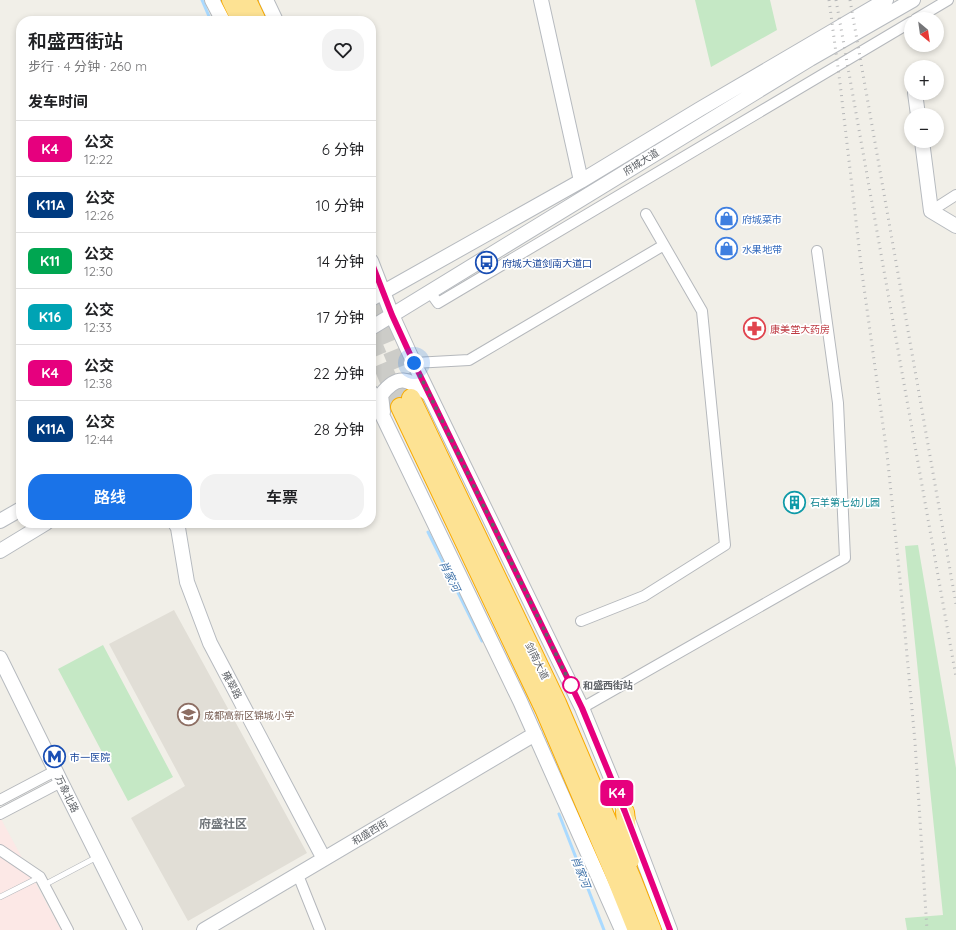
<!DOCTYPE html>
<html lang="zh">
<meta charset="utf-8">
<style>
body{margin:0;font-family:Quicksand,"Noto Sans SC",sans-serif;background:#f2f2f2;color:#202124;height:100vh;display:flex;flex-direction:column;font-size:15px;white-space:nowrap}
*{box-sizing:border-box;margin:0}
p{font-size:13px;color:#757577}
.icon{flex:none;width:22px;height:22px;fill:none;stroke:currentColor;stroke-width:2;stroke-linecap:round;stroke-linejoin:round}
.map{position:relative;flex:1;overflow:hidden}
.side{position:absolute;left:16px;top:16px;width:360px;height:512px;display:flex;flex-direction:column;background:#fff;border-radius:16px;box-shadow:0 2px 6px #0003}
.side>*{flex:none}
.badge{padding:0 8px;border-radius:6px;font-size:14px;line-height:26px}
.needle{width:26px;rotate:151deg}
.tools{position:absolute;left:904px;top:12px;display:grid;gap:8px}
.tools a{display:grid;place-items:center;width:40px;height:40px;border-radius:50%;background:#fff;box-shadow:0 2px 6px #0003;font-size:20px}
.you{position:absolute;width:20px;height:20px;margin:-10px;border:3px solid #fff;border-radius:50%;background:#1a73e8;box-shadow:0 0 0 6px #1a73e833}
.map>.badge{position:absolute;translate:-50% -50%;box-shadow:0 0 0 2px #fff}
h2{padding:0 12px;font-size:15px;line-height:36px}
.round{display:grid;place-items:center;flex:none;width:42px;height:42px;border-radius:16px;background:#f2f2f2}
.overview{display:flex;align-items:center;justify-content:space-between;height:68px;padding:0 12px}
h1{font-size:19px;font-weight:600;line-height:30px}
.action{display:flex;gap:8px;margin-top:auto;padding:8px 12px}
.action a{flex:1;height:46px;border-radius:16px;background:#1a73e8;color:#fff;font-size:16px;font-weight:600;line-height:46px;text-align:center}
.action a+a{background:#f2f2f2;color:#202124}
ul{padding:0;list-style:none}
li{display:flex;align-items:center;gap:12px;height:56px;padding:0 12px;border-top:1px solid #e0e0e0}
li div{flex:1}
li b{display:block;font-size:15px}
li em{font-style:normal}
li .badge{min-width:44px;font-weight:700;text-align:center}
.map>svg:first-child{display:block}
.education{fill:#e1ded6}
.medical{fill:#fce8e6}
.green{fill:#c5e8c5}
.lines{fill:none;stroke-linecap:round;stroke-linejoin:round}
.stream{stroke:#aadaff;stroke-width:3}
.highway-tunnel{stroke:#ccccc8;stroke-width:18;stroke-dasharray:18 9;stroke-linecap:butt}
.lane-casing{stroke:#b5b8bc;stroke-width:6}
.street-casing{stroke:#b5b8bc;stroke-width:12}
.secondary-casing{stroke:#b6babf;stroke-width:16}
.highway-casing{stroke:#f9ab00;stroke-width:20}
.lane{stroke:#fff;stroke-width:5}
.street{stroke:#fff;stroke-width:10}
.secondary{stroke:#fff;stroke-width:14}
.highway{stroke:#fde293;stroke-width:18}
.rail{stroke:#b6b7b8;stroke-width:3;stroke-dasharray:1 5;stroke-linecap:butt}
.line-casing{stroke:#fff;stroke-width:9}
.line{stroke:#e6007e;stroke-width:6}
.walk{stroke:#5f6368;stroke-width:4;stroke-dasharray:0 7.2}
.stop-dot{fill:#fff;stroke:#e6007e;stroke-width:2}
.labels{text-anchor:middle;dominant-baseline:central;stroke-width:3.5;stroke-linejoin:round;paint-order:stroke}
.street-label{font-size:10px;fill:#5f6368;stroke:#fff}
.shop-label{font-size:10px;fill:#366cbe;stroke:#fff;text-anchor:start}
.transit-label{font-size:10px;fill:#164399;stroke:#fff;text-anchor:start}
.health-label{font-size:10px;fill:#be3a42;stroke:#fff;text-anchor:start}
.culture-label{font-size:10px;fill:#0d838f;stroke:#fff;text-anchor:start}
.stop-label{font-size:10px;font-weight:bold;fill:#5f6368;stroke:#fff;text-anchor:start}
.education-label{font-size:10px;fill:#785e54;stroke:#fff;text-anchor:start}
.water-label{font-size:11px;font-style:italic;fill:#4174aa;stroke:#fff}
.quarter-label{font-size:12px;font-weight:bold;fill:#70757a;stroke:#fff}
</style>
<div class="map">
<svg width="956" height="930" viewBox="0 0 956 930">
<rect width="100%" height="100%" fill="#f1efe8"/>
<path class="education" d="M174,610l133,243 -119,68 -57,-103 54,-32 -76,-142z"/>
<path class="medical" d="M0,817l61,113h-61z"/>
<path class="green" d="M695,0h75l7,30 -66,37z
M918,545l38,223v162h-49l-2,-12 38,-3 -38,-369z
M103,645l70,132 -45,24 -70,-132z"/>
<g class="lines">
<path class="stream" d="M202,0l9,21
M371,421l3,5
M428,532l54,109
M559,814l45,116"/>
<path class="highway-tunnel" d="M371,301l40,96
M371,339l29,68"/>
<defs>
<path id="lane" d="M44,885l53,-28
M0,897l40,-20"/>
<path id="street" d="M916,19l32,-19
M931,211l25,-16
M430,292l8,11 473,-281
M414,363l55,-3 195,-115
M581,621l63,-25 81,-51 -23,-234 -56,-97
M582,708l263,-150 -7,-155 -21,-152
M0,800l55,-29
M0,814l61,-32
M0,850l40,27 28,53
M298,875l22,55"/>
<path id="secondary" d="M212,0l11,21
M266,0l10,21
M541,0l40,181
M915,93l3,22
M922,141l9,70 25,15
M371,261l21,54 22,48 168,345 43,104 45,118
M371,299l210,-118 119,-72 186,-109
M371,328l439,-269 103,-59
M371,392l149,309 102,229
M383,412l-2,-17c18,-24 29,-14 48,-1
M0,521l21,-12
M175,523l3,5 9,54 23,61 114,216
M0,551l46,-28
M0,658l61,124 74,148
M204,930l331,-196"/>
<path id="highway" d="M231,0l10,21
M247,0l10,21
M411,398l146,305 75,176 20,51
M400,407l145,304 67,157 25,62
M625,812l5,48"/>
</defs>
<use href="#lane" class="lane-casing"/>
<use href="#street" class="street-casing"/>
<use href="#secondary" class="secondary-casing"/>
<use href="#highway" class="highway-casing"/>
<use href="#lane" class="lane"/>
<use href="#street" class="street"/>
<use href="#secondary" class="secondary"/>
<use href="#highway" class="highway"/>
<path class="rail" d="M829,0l11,83 22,190 25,181 13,125 15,163 12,188
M836,0l120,677
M850,0l106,604"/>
</g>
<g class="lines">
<defs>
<path id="line" d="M371,261l21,54 22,48 168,345 43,104 45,118"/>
</defs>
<use href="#line" class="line-casing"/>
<use href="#line" class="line"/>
<path class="walk" d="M414,363l157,322"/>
</g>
<defs>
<symbol id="shop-ring" viewBox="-11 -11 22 22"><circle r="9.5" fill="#fff" stroke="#3f7fe0" stroke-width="1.5"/><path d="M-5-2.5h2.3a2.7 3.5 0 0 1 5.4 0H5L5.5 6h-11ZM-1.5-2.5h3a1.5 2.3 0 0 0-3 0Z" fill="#3f7fe0"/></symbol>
<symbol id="bus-ring" viewBox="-11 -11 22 22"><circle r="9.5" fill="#fff" stroke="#1a4fb4" stroke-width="1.5"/><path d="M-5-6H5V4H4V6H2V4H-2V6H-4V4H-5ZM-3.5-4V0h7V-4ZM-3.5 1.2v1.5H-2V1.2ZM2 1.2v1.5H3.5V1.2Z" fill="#1a4fb4"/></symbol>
<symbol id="pharmacy-ring" viewBox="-11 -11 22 22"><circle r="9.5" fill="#fff" stroke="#e0444e" stroke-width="1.5"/><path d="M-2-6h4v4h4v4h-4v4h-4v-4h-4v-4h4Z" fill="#e0444e"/></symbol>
<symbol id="building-ring" viewBox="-11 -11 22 22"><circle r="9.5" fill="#fff" stroke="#0f9aa8" stroke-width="1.5"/><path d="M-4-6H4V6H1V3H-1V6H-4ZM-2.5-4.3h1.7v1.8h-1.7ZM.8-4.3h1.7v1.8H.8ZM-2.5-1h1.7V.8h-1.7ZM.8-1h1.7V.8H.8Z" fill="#0f9aa8"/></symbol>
<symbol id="school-ring" viewBox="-11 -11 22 22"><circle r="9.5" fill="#fff" stroke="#8d6e63" stroke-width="1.5"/><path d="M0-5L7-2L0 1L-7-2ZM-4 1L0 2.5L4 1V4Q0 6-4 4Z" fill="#8d6e63"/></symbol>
<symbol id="metro-ring" viewBox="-11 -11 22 22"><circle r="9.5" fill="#fff" stroke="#1a4fb4" stroke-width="1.5"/><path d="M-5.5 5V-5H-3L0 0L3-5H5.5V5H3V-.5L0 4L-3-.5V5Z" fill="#1a4fb4"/></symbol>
</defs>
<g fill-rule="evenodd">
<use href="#shop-ring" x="714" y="206" width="25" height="25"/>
<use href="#shop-ring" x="714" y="236" width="25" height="25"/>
<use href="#bus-ring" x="474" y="250" width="25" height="25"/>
<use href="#pharmacy-ring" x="742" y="316" width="25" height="25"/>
<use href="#building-ring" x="782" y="490" width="25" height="25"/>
<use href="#school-ring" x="176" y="702" width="25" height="25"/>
<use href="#metro-ring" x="42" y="744" width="25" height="25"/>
</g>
<circle class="stop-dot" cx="571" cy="685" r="8"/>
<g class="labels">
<g class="street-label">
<text transform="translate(641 162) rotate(-32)">府城大道</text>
<text transform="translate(537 661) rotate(64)">剑南大道</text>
<text transform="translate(232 685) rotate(62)">雍翠路</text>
<text transform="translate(67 794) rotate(64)">万象北路</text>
<text transform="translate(370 832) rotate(-31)">和盛西街</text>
</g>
<g class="shop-label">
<text x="742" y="219">府城菜市</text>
<text x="742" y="249">水果地带</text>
</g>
<g class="transit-label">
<text x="502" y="263">府城大道剑南大道口</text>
<text x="70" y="757">市一医院</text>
</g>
<g class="health-label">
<text x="770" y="329">康美堂大药房</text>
</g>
<g class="culture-label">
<text x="810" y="502">石羊第七幼儿园</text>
</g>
<g class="stop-label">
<text x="583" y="685">和盛西街站</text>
</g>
<g class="education-label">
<text x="204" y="715">成都高新区锦城小学</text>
</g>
<g class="water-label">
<text transform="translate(450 576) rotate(64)">肖家河</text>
<text transform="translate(581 872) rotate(69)">肖家河</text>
</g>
<g class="quarter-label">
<text x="223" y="823">府盛社区</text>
</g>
</g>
</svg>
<div class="tools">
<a><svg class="needle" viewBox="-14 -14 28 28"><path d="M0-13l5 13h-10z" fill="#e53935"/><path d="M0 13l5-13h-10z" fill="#757577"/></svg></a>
<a>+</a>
<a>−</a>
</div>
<div class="you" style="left:414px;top:363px"></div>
<b class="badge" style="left:617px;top:793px;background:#e6007e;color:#fff">K4</b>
<section class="side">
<div class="overview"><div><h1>和盛西街站</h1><p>步行 · 4 分钟 · 260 m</p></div><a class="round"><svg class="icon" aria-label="heart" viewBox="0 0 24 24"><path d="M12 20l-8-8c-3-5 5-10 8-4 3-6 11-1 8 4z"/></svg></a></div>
<h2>发车时间</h2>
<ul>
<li><span class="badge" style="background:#e6007e;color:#fff">K4</span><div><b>公交</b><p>12:22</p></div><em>6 分钟</em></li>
<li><span class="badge" style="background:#003b80;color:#fff">K11A</span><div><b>公交</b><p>12:26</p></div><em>10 分钟</em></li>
<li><span class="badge" style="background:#00a651;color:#fff">K11</span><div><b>公交</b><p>12:30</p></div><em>14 分钟</em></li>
<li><span class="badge" style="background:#00a3b4;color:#fff">K16</span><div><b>公交</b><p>12:33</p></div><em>17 分钟</em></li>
<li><span class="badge" style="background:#e6007e;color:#fff">K4</span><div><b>公交</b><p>12:38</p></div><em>22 分钟</em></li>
<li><span class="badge" style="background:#003b80;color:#fff">K11A</span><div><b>公交</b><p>12:44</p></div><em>28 分钟</em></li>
</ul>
<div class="action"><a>路线</a><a>车票</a></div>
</section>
</div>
